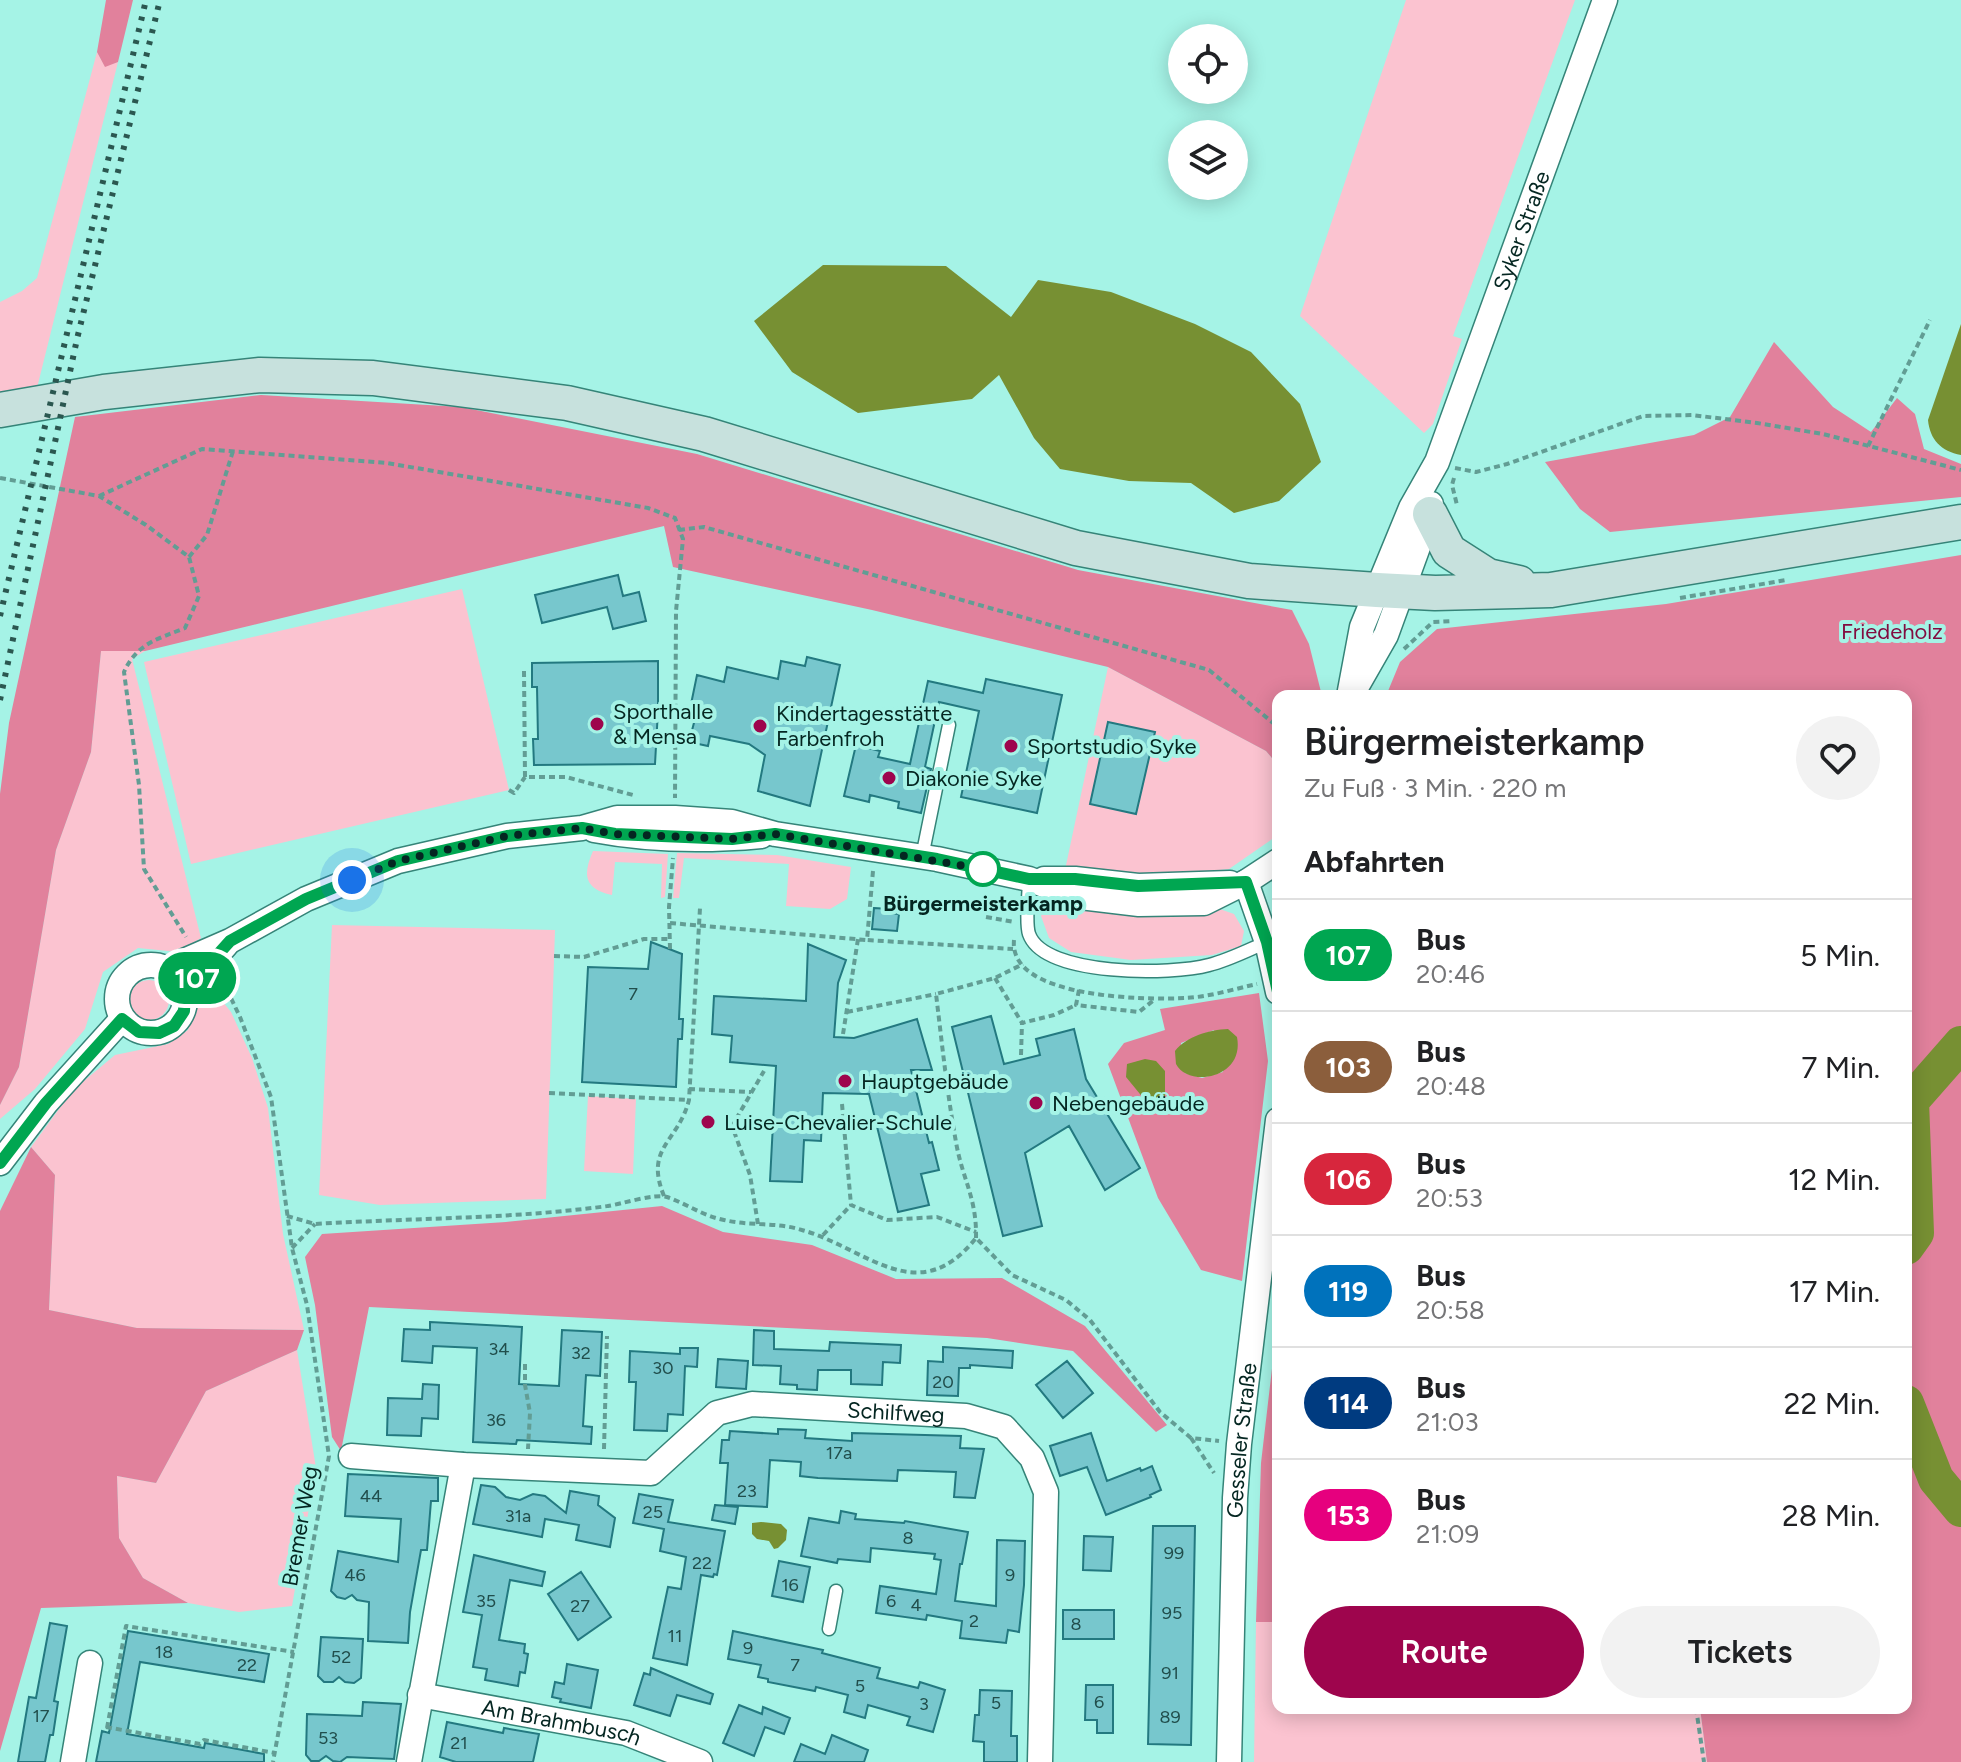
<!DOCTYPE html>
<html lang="de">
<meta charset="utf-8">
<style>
body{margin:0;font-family:Figtree,sans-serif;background:#f2f2f2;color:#202124;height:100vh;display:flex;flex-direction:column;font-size:30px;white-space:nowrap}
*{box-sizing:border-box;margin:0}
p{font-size:26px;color:#757577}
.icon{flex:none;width:44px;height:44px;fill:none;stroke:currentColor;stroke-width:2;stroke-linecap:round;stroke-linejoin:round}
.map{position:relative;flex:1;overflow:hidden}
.panel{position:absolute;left:1272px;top:690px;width:640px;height:1024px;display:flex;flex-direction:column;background:#fff;border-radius:16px;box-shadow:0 4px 20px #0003}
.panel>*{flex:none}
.badge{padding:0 16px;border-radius:26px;font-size:28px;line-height:52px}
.buttons{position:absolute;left:1168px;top:24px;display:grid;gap:16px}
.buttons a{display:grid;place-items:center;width:80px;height:80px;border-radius:50%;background:#fff;box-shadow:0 4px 20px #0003;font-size:40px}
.you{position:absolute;width:40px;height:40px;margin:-20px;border:6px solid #fff;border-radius:50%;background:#1a73e8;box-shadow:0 0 0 12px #1a73e833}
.map>.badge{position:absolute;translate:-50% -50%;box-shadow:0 0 0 4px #fff}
h2{padding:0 32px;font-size:30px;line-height:72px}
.round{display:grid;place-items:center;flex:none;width:84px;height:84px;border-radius:42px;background:#f2f2f2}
.overview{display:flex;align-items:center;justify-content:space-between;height:136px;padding:0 32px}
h1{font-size:38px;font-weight:600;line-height:60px}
.action{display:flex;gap:16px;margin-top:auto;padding:16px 32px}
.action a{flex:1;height:92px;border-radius:48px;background:#9e054d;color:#fff;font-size:32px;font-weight:600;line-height:92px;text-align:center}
.action a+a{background:#f2f2f2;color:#202124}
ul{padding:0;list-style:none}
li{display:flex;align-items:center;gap:24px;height:112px;padding:0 32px;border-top:2px solid #e0e0e0}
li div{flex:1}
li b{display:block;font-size:30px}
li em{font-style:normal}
li .badge{min-width:88px;font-weight:700;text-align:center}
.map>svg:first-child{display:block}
.green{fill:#fbc3d0}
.forest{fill:#e1819c;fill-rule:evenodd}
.water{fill:#779033}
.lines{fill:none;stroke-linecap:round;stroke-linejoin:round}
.river{stroke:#779033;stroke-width:36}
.building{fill:#77c7cd;stroke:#237980;stroke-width:2}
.lane-casing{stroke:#358478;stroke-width:15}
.street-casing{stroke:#358478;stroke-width:27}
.secondary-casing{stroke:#358478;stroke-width:37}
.path{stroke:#629d94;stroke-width:4;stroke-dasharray:6 4;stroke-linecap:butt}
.lane{stroke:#fff;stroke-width:12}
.street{stroke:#fff;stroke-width:24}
.secondary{stroke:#c7e1dd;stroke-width:34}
.rail{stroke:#2b5750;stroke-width:6;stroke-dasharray:4 8;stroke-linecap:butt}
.line-casing{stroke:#fff;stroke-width:18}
.line{stroke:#00a651;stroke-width:12}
.walk{stroke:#042621;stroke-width:8;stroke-dasharray:0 14.4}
.poi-dot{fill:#9e054d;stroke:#a5f3e6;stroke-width:3}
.stop-dot{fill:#fff;stroke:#00a651;stroke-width:4}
.labels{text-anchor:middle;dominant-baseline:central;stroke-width:8;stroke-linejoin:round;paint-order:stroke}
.number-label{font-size:18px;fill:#214e4c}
.street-label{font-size:22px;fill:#042621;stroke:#a5f3e6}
.park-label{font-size:22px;fill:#820c40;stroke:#a5f3e6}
.poi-label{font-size:22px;fill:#042621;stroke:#a5f3e6;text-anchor:start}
.stop-label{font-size:22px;font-weight:bold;fill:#042621;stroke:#a5f3e6}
</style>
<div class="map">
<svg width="1961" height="1762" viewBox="0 0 1961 1762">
<rect width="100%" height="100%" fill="#a5f3e6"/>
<path class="green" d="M1406,0h169l-122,336 9,3 -29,85 -9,9 -124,-117z
M97,52l8,14 13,-4 -81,326 -37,7v-93l22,-11 15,-13z
M462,589l47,201 -318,74 -47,-202z
M101,651h44l-13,8 69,279 -23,14 -40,-4 -35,24 -18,57 -50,60 -35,30v-14l19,-38 37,-217 35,-98z
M1108,667l158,84 12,14v70l-49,34 -64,7 -100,-6z
M593,851l75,3 -3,43 -4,1 1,-34 -47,-2 -3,33c-27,-6 -30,-19 -19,-44z
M677,853l100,2 74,12 -4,32 -17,10 -44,-3 3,-42 -105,-6 -5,40h-6z
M1057,899l157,8 20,7 10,17 -3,15 -29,9 -81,5 -60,-8 -22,-14 -8,-22 7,-14z
M332,925l223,5 -9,269 -166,6 -61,-10z
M129 1000a20 20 0 1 1 40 0a20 20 0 1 1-40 0Z
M207,982l24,30 21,46 16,50 15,126 21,96 -167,-2 -88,-18 6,-135 -24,-28 42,-57 42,-35 53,-11 20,-14 8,-30z
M588,1096l48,3 -3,75 -49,-3z
M297,1350l19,118 -24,138 -53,6 -51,-9 -45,-25 -24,-40 -2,-62 39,7 50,-92z
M1256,1622h22v86h246l3,3 21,-3h152l7,54h-453z"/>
<path class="forest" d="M106,0h27l-15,62 -13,5 -8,-15z
M1774,342l59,65 38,25 26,-34 18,16 9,35 37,15v33l-351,35 -30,-23 -35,-47 149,-27 36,-18z
M261,395l200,12 236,47 381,116 214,40 17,34 13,52h-44v69l-12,-14 -158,-84 -236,-57 -199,-43 -9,-41 -519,125h-44l-10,101 -35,98 -37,217 -19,38v-311l9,-71 66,-306z
M1961,555v1207h-254l-7,-54h206v-1012h-520l14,-34 37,-33 229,-25z
M1259,993l9,68 -26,220 -41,-11 -43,-72 -50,-134 16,-21 41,-13 -5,-21zM1214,1030l9,42 -21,6 -17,-5 -4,-30z
M31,1147l24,28 -6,135 88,18 167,2 -7,20 -91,41 -50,92 -39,-7 2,62 24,40 45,25 -147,5 -41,143v-540z
M662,1206l61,26 89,13 84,34 106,-1 83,48 82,99 -11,7 -83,-81 -86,-13 -618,-31 -28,144 -9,-14 -17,-132 -10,-48 17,-23 184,-12z
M1278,1317v305h-22l5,-159z"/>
<path class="water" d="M823,265l123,1 65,51 27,-37 73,12 84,32 56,28 49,52 21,58 -42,39 -45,12 -43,-30 -62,-2 -69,-12 -26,-31 -35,-63 -27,24 -114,14 -66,-41 -38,-51z
M1961,324v131c-20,-4 -31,-15 -33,-35z
M1228,1029l9,8c8,42 -49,51 -61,27 0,-1 -1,-12 -1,-13 12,-15 34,-21 53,-22z
M1145,1059l11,2 9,10v30l-6,7 -10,-3 -23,-28 1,-13z
M761,1522l20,2 6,6 -1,10 -8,8 -4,1 -5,-8 -12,-2 -5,-5v-11z"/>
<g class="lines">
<path class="river" d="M1906,1247l10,-14 -5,-132 50,-57
M1906,1403l30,76 25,30"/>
</g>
<path class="building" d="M618,575l5,21 16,-4 7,29 -33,8 -6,-22 -65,16 -7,-28z
M807,657l33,8 -30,141 -52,-15 7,-36 -16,-11 -39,-8 -2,10 -19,-4 7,-27 -7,-1 8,-39 27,7 3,-15 51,12 3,-18 24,5z
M658,661v49l-3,54 -121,1 -1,-26h5l-1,-52h-5v-24z
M986,679l76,16 -25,118 -76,-16 18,-86 -40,-9 -14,65 6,2 -10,44 -23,-5 1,-6 -29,-7 -1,7 -25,-6 12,-51 24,6 -2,6 32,7 18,-83 55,12z
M1108,722l47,10 -19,82 -46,-10z
M874,908l15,1v4l10,1 -2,17 -25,-2z
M651,942l31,12 -3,65h4l-1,20h-4l-2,48 -94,-5 6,-115 60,2z
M808,944l38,16 -8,23 -4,54 20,1 63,-19 15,51h-21l18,73 3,-1 7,28 -18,4 8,31 -31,7 -29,-118 -46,-1 -2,48 -17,-1 -2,42 -32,-1 6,-115 -46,-4 2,-26 -20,-2 2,-38 92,5z
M991,1016l13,48 36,-9 -4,-16 38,-10 12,50 54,89 -35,22 -36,-64 -44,27 17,73 -39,10 -51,-209z
M430,1322l92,5 -3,57 40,2 3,-56 40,2 -2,44 -14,-1 -3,51 9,1 -1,17 -74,-4 -1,4 -43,-2 4,-94 -44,-2 -1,17 -30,-2 2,-32 26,1z
M754,1330l20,1v18l55,2 1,-9 71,3 -1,18 -17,-1 -1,23 -31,-1v-14h-33l-1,20 -20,-1v-4l-17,-1 1,-18 -28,-1z
M943,1347l70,4 -1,17 -42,-3v3h-11l-1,28 -31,-1 1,-34 15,1z
M680,1348h18l-1,19 -12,-1 -2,49 -15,-1 -1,17 -33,-1 2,-48h-7l1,-31 50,3z
M718,1359l30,2 -2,28 -30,-2z
M1067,1361l26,32 -30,25 -27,-33z
M423,1384l16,1 -1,34 -16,-1 -1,18 -34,-1 1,-37 34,1z
M778,1429l28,1 -1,8 47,3v-8l109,3 -1,12 24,1 -9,49 -21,-1 2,-25 -58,-2 -1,11 -79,-3 -18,-2 1,-14 -31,-2 -3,47 -42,-2 3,-42h-8l2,-23h7l1,-9 48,3z
M1091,1433l16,48 33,-13 1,3 11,-5 9,24 -11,5 1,2 -45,18 -19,-48 -27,9 -10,-30z
M348,1474l90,4v23h-7l-4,49h-6l-11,62 -2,31 -40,-2 1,-39 -12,-2 -5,-5 -7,4 -8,-2 -6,-6 7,-40 60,11 3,-43 -56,-3z
M481,1485l14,2 11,10 14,3 13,-6 12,2 21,17 4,-22 29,5 -1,9 17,13 -5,29 -34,-7 3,-15 -34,-6 -3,18 -69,-13z
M639,1494l34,6 -5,22 57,9 -8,44 -3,-1 -1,3 -12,-2 -14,90 -34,-7 15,-71 13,2 5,-32 -26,-6 4,-22 -31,-6z
M715,1505l23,2 -3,17 -23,-4z
M841,1511l15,3 -1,5 49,4 1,-2 63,11 -6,32h-2l-5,37 41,5 1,-66 28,1 -1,44 -5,47 -11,-2 -2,13 -46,-5 2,-17 -35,-6 -1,5 -50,-7 4,-27 56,8 5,-34 -7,-1 1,-5 -64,-6 -1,14 -32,-3 -1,4 -36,-7 8,-38 30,5z
M1153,1526h42l-4,219 -43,-1z
M1084,1536l29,1 -2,34 -28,-1z
M474,1555l71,17 -3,14 -32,-6 -11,60 26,4 -1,9 4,1 -3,19 -5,-1 -2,14 -33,-6 2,-11 -14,-2 9,-52 -19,-3z
M779,1561l31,6 -7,35 -31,-6z
M581,1572l30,45 -33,23 -30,-46z
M1063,1610h51v29h-51z
M50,1623l17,3 -13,75 4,1 -5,33h-3l-5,27h-27l11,-65 7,1z
M128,1631l141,23 -5,28 -124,-20 -13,72 77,14 1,-5 59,11v8h-168l6,-31 7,2z
M733,1631l90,19 -1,3 58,15 -3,10 41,10 2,-6 25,8 -12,42 -26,-7 3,-8 -42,-12 -3,13 -21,-6 4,-17 -32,-8 -1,4 -47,-9v-3l-10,-2 3,-12 -33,-6z
M321,1637l42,2 -2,39 -7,5 -9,-1 -6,-5 -6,5h-9l-6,-6z
M567,1664l31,6 -7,38 -31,-6 1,-3 -9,-2 3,-15 9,2z
M651,1668l62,26 -3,10 -33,-9 -7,21 -36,-11 10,-32 6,2z
M1086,1685h27v48h-16v-13h-12z
M980,1690l32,1 -1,45h6v26h-33v-20l-11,-1 2,-26h4z
M363,1702l38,2 -7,55 -47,-2 -7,5 -7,-1 -7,-5 -7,5h-8l-5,-6 1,-41 55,2z
M739,1705l23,9 1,-7 27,11 -6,16 -19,-7 -11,29 -31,-13z
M447,1722l56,11 1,-5 35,6 -6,28h-77l-16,-5z
M832,1735l36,15 -4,12h-70l7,-18 24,10z"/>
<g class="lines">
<defs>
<path id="lane" d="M922,857l27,-132
M1029,879c0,14 -4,43 0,55 15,43 144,41 180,31 20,-5 39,-15 58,-23
M829,1629l7,-38"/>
<g id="street">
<path d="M1358,684l28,-49 44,-121 1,-10"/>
<path id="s1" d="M1349,696l13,-69 49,-119 26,-46 168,-462"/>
<path d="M594,830c53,10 113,11 167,6"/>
<path d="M1044,879h31l63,7 92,-3"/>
<path d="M1246,882l21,60 11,50"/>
<circle cx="151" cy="999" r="34"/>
<path d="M168,968l62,-27 76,-42 92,-38 109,-25 75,-8 35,-10h58l57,4 43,12 162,25 92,20 43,17 67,8 65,-1 42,-21 32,-21"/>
<path d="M185,991l41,-46"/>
<path d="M0,1163l46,-60 76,-84"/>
<path id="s2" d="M351,1456l112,9 188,8 66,-60 35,-9 214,12 21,6 17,5 28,31 14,34 -6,270"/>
<path id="s3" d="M420,1695l206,38 74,29"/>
<path d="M73,1762l17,-99"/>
<path d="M409,1762l54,-297"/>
<path id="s4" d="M1229,1762l6,-264 4,-54 39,-324"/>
</g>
<path id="secondary" d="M0,410l104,-18 156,-17 113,3 194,25 137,31 372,114 173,33 128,9 58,3 116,-3 410,-68
M1430,514l19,37 39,25 31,7"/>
</defs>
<use href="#lane" class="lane-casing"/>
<use href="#street" class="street-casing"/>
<use href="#secondary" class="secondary-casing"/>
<path class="path" d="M1868,446l62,-126
M1455,468l21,4 31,-8 136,-48 49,-1 65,8 66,11 138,36
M0,478l99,18 47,29 43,32 10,39 -14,32c-27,11 -48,15 -61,44l15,113 5,84 42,68
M1454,478l-2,7 5,20
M99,496l103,-47 185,14 261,45 27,10 8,21 -7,72 -1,187
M679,530l25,-3 505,143 69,57
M189,557l18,-22 26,-84
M1680,598l106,-18
M1404,649l29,-27 19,-1
M524,671l1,106h41l67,18
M509,790l5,3 11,-16
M873,871l-6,69 146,9
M986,917l28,5
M670,923l196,17
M1014,940c-6,59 133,60 171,58 24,-1 49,-9 72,-14
M670,949l-1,-42 4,-49
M554,956l30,1 60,-18h26
M995,978l27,45 32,-8 22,-10
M220,982l8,10 12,25 31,80 21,151 15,57 22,151 -56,306
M1079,990l-3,15 63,7 15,-12
M847,1012l89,-18
M843,1034l15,-95
M1021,1055l1,-32
M689,1089l62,3
M549,1093l140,7
M842,1104l9,101 36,15 50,-3 39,15
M664,1196c-20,-49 14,-53 25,-96l11,-192
M287,1216l28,8c97,-6 196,-5 293,-18 14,-2 47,-13 59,-9 20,7 36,19 57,23 25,6 53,2 78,10 64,18 116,81 174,8l36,37 54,25 24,20 70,92 31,26 28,3
M758,1224l-8,-49 -18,-49 32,-55
M823,1235l28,-30
M976,1238c1,-40 -14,-60 -20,-96 -9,-49 -14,-99 -20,-148l59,-16 28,-14
M292,1248l23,-24
M525,1364v21l5,28 -2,36
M1191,1438l23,35
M604,1449l3,-113
M1696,1708l8,54
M106,1727l94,17 4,-4 71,13
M107,1728l19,-102 168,26"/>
<use href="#lane" class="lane"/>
<use href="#street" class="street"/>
<use href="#secondary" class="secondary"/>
<path class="rail" d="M0,616l146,-616
M0,700l77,-361 83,-339"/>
</g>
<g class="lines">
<defs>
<path id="line" d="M0,1163l46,-60 76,-84 17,13 20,1 15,-7 10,-15 1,-20 45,-50 76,-42 92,-38 109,-25 75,-8 33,6 117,5 43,-5 162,25 92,20h46l63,7 108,-4 21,60 11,50"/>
</defs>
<use href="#line" class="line-casing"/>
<use href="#line" class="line"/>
<path class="walk" d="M352,880l46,-19 109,-25 75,-8 33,6 117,5 43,-5 208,35"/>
</g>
<g class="poi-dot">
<circle cx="597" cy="724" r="8"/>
<circle cx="760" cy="726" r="8"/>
<circle cx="1011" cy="746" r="8"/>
<circle cx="889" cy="778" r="8"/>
<circle cx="845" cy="1081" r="8"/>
<circle cx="1036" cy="1103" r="8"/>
<circle cx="708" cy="1122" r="8"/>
</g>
<circle class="stop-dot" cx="983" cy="869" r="16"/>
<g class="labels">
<g class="number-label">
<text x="633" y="994">7</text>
<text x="499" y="1349">34</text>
<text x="581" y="1353">32</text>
<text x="663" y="1368">30</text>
<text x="943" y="1382">20</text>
<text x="496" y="1420">36</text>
<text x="839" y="1453">17a</text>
<text x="747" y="1491">23</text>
<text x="371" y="1496">44</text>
<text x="653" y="1512">25</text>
<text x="518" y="1516">31a</text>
<text x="908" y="1538">8</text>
<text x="1174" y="1553">99</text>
<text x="702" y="1563">22</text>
<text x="355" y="1575">46</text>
<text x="1010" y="1575">9</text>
<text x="790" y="1585">16</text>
<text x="486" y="1601">35</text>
<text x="891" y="1601">6</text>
<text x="916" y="1605">4</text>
<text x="580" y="1606">27</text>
<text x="1172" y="1613">95</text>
<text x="974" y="1621">2</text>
<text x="1076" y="1624">8</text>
<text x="675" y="1636">11</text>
<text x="748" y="1648">9</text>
<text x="164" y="1652">18</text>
<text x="341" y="1657">52</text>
<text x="247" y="1665">22</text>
<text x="795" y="1665">7</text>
<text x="1170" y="1673">91</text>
<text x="860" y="1686">5</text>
<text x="1099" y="1702">6</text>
<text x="996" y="1703">5</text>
<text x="924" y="1704">3</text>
<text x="41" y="1716">17</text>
<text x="1170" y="1717">89</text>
<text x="328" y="1738">53</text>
<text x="459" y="1743">21</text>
</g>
<g class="street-label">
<text stroke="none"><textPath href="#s1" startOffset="498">Syker Straße</textPath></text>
<text stroke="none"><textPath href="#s2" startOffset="570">Schilfweg</textPath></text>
<text stroke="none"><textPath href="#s4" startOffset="322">Gesseler Straße</textPath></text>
<text transform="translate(300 1526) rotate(-80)">Bremer Weg</text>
<text stroke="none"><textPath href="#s3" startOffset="144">Am Brahmbusch</textPath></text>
</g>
<g class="park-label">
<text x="1892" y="631">Friedeholz</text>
</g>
<g class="poi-label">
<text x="613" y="711">Sporthalle<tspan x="613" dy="25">&amp; Mensa</tspan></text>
<text x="776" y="713">Kindertagesstätte<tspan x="776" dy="25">Farbenfroh</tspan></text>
<text x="1027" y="746">Sportstudio Syke</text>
<text x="905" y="778">Diakonie Syke</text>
<text x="861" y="1081">Hauptgebäude</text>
<text x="1052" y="1103">Nebengebäude</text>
<text x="724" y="1122">Luise-Chevalier-Schule</text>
</g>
<g class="stop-label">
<text x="983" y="903">Bürgermeisterkamp</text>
</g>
</g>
</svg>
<div class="buttons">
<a><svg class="icon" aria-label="locate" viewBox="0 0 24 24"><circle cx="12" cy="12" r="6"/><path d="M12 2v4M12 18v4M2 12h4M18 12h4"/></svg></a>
<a><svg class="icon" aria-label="layers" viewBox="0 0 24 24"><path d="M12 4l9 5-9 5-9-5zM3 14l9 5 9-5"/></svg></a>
</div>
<div class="you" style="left:352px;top:880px"></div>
<b class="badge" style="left:197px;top:978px;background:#00a651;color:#fff">107</b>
<section class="panel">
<div class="overview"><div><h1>Bürgermeisterkamp</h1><p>Zu Fuß · 3 Min. · 220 m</p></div><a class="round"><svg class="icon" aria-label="heart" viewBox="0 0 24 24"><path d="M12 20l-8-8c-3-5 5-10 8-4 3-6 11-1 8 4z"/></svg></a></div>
<h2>Abfahrten</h2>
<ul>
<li><span class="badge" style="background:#00a651;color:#fff">107</span><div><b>Bus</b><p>20:46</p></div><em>5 Min.</em></li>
<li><span class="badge" style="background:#8b5e3c;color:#fff">103</span><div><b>Bus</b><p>20:48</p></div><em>7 Min.</em></li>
<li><span class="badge" style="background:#d7263d;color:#fff">106</span><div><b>Bus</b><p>20:53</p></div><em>12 Min.</em></li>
<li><span class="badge" style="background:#0072bc;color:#fff">119</span><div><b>Bus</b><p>20:58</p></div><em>17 Min.</em></li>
<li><span class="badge" style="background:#003b80;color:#fff">114</span><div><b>Bus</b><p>21:03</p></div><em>22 Min.</em></li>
<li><span class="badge" style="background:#e6007e;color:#fff">153</span><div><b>Bus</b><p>21:09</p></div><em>28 Min.</em></li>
</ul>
<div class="action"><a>Route</a><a>Tickets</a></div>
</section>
</div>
